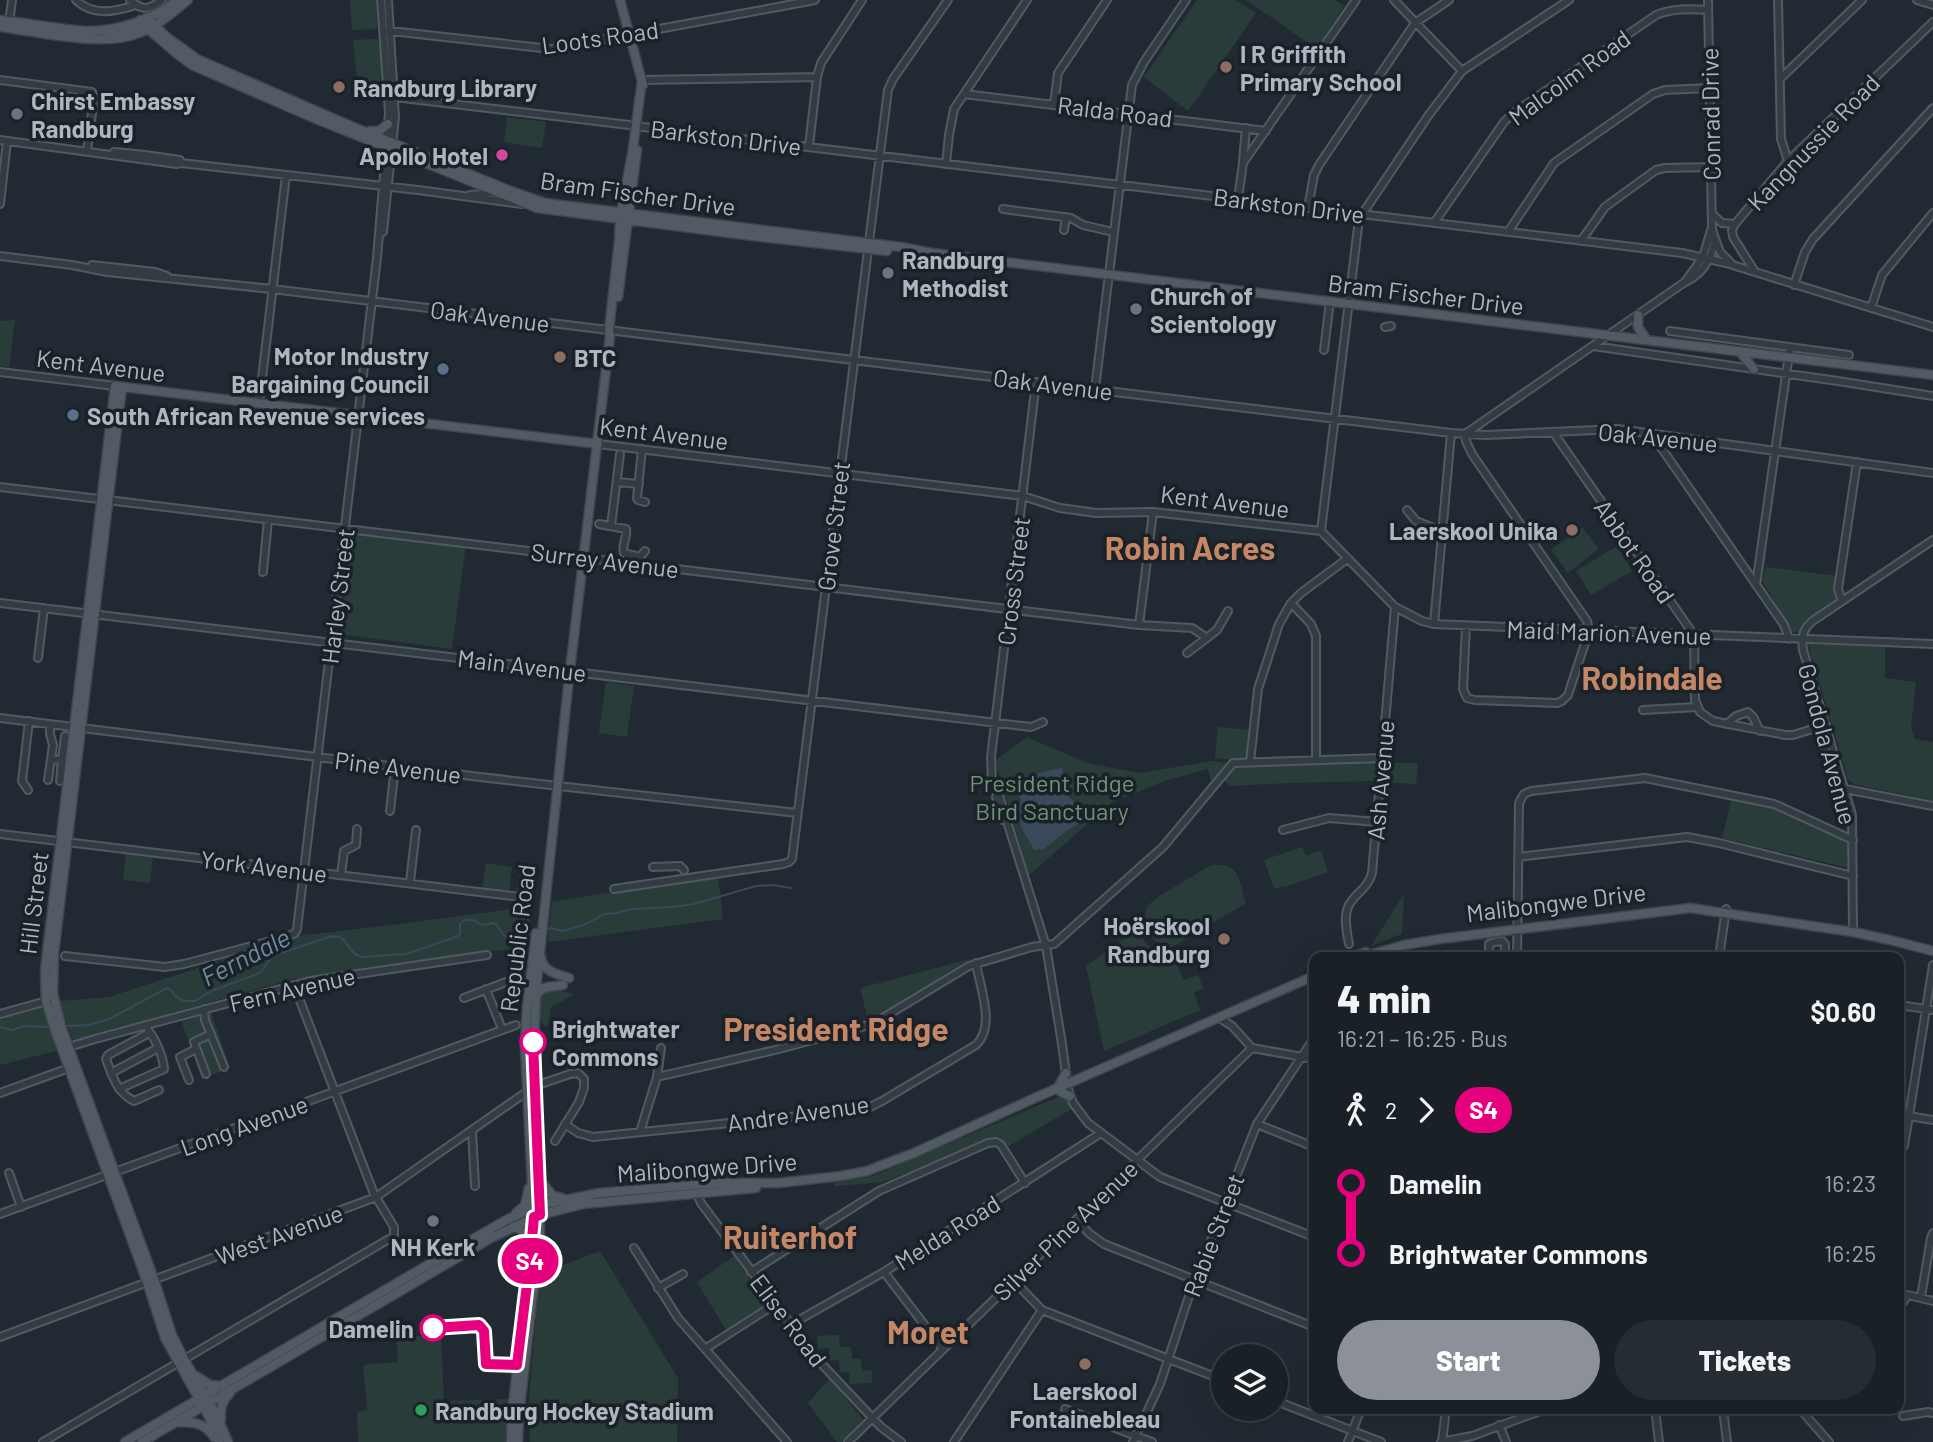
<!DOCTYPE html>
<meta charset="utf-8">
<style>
body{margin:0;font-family:Barlow,sans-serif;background:#262d32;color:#f1f3f6;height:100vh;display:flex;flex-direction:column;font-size:26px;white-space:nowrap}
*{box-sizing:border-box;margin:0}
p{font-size:23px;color:#9fa3a7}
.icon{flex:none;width:38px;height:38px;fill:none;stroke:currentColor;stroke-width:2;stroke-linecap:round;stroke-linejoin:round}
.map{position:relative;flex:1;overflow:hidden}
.side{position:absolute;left:1309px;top:952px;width:595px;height:462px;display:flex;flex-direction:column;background:#192026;border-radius:14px;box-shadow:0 7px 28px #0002,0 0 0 2px #373e43}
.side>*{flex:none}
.badge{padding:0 14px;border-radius:23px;font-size:24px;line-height:46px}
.controls{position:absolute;left:1211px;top:1344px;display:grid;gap:14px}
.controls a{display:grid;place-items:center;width:77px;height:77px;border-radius:50%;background:#192026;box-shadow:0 7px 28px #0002,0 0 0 2px #373e43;font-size:35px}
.map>.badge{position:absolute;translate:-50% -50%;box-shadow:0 0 0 4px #fff}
.legs{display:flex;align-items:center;gap:10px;height:77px;padding:0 28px;font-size:23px}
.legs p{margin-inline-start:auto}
.headline{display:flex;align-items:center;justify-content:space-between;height:119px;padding:0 28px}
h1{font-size:38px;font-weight:800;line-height:52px}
.cta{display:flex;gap:14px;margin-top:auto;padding:14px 28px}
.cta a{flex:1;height:80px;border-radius:42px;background:#8c9099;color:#fff;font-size:28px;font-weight:800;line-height:80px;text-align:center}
.cta a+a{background:#262d32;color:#f1f3f6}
ul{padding:0 28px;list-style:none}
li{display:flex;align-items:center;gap:24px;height:70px;font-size:26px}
li i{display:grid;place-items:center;width:10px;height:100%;margin:0 9px;background:currentColor}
li i::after{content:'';width:18px;height:18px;margin:-9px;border:5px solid;border-radius:50%;background:#192026}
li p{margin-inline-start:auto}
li:first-child i{background:linear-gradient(#0000 50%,currentColor 0)}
li:last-child i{background:linear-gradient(currentColor 50%,#0000 0)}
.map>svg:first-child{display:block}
.green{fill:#2a3c3a}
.water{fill:#39495a}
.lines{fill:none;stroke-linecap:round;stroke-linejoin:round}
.stream{stroke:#39495a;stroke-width:2}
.minor-casing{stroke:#525a61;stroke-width:10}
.major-casing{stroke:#3e454d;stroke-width:11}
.minor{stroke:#343c43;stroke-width:6}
.major{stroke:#525b63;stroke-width:8}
.line-1-casing{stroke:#fff;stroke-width:16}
.line-1{stroke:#e6007e;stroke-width:10}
.education-dot{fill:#8d6e63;stroke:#1a2128;stroke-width:2.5}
.worship-dot{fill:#6b7280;stroke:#1a2128;stroke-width:2.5}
.hotel-dot{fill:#d1479c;stroke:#1a2128;stroke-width:2.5}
.service-dot{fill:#5c6f8a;stroke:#1a2128;stroke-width:2.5}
.stop-1-dot{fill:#fff;stroke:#e6007e;stroke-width:3.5}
.leisure-dot{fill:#2e9e5b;stroke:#1a2128;stroke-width:2.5}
.labels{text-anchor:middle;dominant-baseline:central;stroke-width:7;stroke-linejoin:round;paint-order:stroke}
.street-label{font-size:24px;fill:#aeb7c0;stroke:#1a2128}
.poi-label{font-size:24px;font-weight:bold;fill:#aeb7c0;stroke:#1a2128;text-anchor:start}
.park-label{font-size:24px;fill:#709376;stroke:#1a2128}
.stop-label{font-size:24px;font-weight:bold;fill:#aeb7c0;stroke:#1a2128;text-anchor:start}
.water-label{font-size:26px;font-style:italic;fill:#728aa0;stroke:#1a2128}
.district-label{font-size:32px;font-weight:bold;fill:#c48766;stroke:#1a2128}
</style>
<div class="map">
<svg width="1933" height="1442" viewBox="0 0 1933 1442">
<rect width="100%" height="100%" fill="#212a32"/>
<path class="green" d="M350,0h26l1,26 -3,3 -22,1z
M1197,0h38l21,13 -68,98 -44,-34z
M1246,0h90l8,6 -27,43z
M376,39l4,3 2,43 -24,2 -5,-47z
M507,117l39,5 -4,26 -38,-6z
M15,320l-6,47 -9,-1v-45z
M1582,527l17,22 -31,24 -17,-23z
M351,531l115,14 -14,104 -113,-15z
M1617,546l15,25 -41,24 -15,-24z
M1766,567l72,9v22l-32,22 -7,12h-7l-30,-52z
M1808,644l77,3v31l31,4 -5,46 4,11 18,3v59l-79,-17 -6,-5z
M606,682l28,4 -7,51 -28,-4z
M1218,727l33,3 -4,26c-9,6 -22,3 -32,2z
M1027,737l60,26 53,10 72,-12 15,2 -16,19 -3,-13 -44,12 -51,21 -84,73 -34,-114z
M1375,761l3,4 -2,16 -88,2 -59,3 -6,-7 12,-14z
M1385,763h33l-2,21 -32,-2z
M1732,797l41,8 77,37 -2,26 -126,-30z
M1302,847l4,9 15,-6 7,22 -43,15 -1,-1 -10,3 -10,-29z
M126,852l27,4 -3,27 -27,-3z
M486,863l26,4 -3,26 -27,-4z
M1211,865c32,-3 27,18 35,38l-77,46 -3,-5 -6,-1 -1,1c-13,-11 -17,-22 -12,-38l14,-11z
M522,871l9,1 4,8 -8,67 -145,18 -93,15 -216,61 -13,-40 49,-4 187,-61 96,-11 121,-16c4,-12 3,-30 9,-38z
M718,875l5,44 -175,23 4,-40z
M1404,894l-2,40 -31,12z
M1135,931l26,29 13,-1 10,21 14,-5 5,13 -9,5 6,17 -96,41 -18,-85z
M970,959l-93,58 -9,3 -8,-32z
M548,989l24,4 1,2 -22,12 -3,18 -3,1 -6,-7 1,-25z
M43,1004l13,47 -56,14v-49z
M211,1012l19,56 -28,11 -21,-59z
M1061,1096l4,1 10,10 -66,39 -10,-3 -13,1 -103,38 -48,4 -2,-3 40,-7 22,-9 24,-11z
M600,1251l78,127 -1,64h-147l-1,-46 11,-122z
M734,1256l33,47 -41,27 -29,-48z
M441,1335l3,66 65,-2 1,43h-152l-1,-30 10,-2 -4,-45 35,-3 -2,-25z
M839,1335l1,12h11l1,12h9l1,12 10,-1v13l-22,1 -1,-12h-9l-1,-12 -9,1 -1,-13 -11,1 -1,-13z
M830,1378l34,43 -22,21h-5l-29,-39z"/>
<path class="water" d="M1062,768l7,29 20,21 -23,13 -22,18 -10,1 -13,-23 -2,-20 2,-7 -7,-15 24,-12z"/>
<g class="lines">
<path class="stream" d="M547,929l4,-1 12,3 23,-7 18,-10 12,-1 16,-4 41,-2 21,-3 62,-18 17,-1 18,3
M66,1026l23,-1 20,-6 58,-31 5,3 3,5 9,5h11l16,-10 49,-18 12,-16 12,-5 48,-16 10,2 13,16 7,3 44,-3 50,-17 4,-3v-10l5,-4h8l9,5 10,-2 5,2c8,17 19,16 33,8
M0,1027l12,3 13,-4 25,1"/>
<defs>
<path id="minor" d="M76,0c16,16 37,12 57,6
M130,0c12,11 19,10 32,0
M1394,0l68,71
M1778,0l3,139 7,22
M1917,0l16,5
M9,23l3,-23
M384,32h16l151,17 264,-49
M1780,79l82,-79
M0,80l92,12 2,6 -7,53
M642,80l175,-3
M964,94l302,37
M394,97l235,28
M1054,104l4,-31 49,-73
M635,126l1047,127 44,10 207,64
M0,140l177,24 4,-1 237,27 104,14
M809,146l8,-69 4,-14 41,-63
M114,152l31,3 35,5 1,3
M1243,161l3,-33
M946,164l3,-29 5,-26 73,-109
M470,195l27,-2
M1238,199l5,-36 113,-163
M0,204l7,-63
M1308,208l6,-33 5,-10 96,-142 34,-23
M1003,209l68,9 12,7 30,7
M1712,214l10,9 13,1
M1434,223l70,-101 8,-8 144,-99c17,-7 34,-6 52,-5
M1064,230l2,-13
M383,232l12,-115 -7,-117
M1508,232l46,-69 99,-69 12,-4 44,-2
M1715,238l5,14 11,11
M1581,241l24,-34 51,-37 9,-2 46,-1
M0,256l72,9 35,7 165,17 1179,144 35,2 132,-6 315,44
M92,265l63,7 12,4
M1755,272l-22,-35 -1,-7 3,-6 53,-63 145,-139
M1685,282l18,-25 8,-27
M1794,285l11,-33 8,-13 120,-131
M1871,308l11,-33 51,-62
M1385,327l6,-1
M1670,331l179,24
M1593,346l245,35 95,15
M1324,350l6,-49
M0,372l115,14
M1095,389l37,-304 12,-23 42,-62
M259,404l27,-229
M1553,432l141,203 1,65 5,12 13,9 72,14h8l33,-10
M1651,433l133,192 5,14
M598,444l425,52 37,12 36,5 57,-1 168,19
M642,449l-5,49 1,2 7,2
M617,482l22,2
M0,487l1139,138 53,3 15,10
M1407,510l9,11 27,11
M599,524l27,5c2,8 -5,16 -2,24l16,4 5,-6
M611,526l9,-72
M1321,531l74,76 27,14 12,3 499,20
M1321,531l38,-312 69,-103 34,-45 107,-71
M263,572l5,-52
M1756,585l34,-238
M1842,601l-4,-12 19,-127
M0,603l1031,124 12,-5
M1291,603l20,21 5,12v124
M1434,624l17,-191
M1139,625l14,-113
M1466,626l-3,63 4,9 8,2 82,3 5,-2 6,-6 21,-64 -2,-10 -115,-167 -6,-13 -1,-7 220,-152c20,-8 34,-34 27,-54l-4,-228
M1187,653l30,-23 11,-19
M38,658l6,-50
M1643,710l54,-3
M0,718l480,59 317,36
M1727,724l9,-8 12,-4 5,5 7,14
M1814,728l8,10 11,38
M51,759l11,1 3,-24
M1250,762l8,-73 21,-65 12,-21 10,-10 46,-34
M48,780l5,-35 -3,-11v-10
M60,781l2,-21
M993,781l3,5 50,160 16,98 6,45 5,14 15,20 72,54 154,60
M992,783l-1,-26 45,-375
M1845,789l88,17
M28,790l-6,-9 7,-60
M996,797l7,23
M390,811l5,-44
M1283,830l46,-12 48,4
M0,834l528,64
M1518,857l169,-20 32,6 134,33
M653,867l27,-1 4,4
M341,875l3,-24 12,-6 1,-16
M410,882l6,-52
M614,889l169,-25 6,-2 3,-3 96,-769 5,-11 55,-79
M1853,932l-1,-117 -49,-165c-2,-13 0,-22 11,-30l119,-80
M1349,944c-2,-10 -5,-24 -2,-34 3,-14 21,-20 25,-37l23,-266
M65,956l100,11 19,-3 102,-27 9,-4 2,-4 80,-671 12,-145 -8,-113
M1489,957v-13l5,-2 8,-1 3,3v13
M1517,957l2,-154 5,-9 7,-3 114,-13 129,26 79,36
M1719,957l7,-48
M486,989l16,40
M464,998l42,-16
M1899,1005l34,5
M204,1009l1,11 19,47
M0,1014l54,-15
M1221,1019l11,7 20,22 62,11
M149,1033l-41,22 -2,4c6,16 11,34 28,42l25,-11
M67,1050l2,-3 26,-8 215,-58 177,-26
M111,1073l47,-25
M206,1074l-12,-32 17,-8
M657,1077l118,-27 90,-24 16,-7 88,-53 63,-19 22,-3 109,-97 70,-84 149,-5
M189,1080l-9,-23 16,-8
M119,1089l45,-20c-1,-13 -8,-29 -16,-39
M0,1093l69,-25
M1899,1110l10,6 24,4
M565,1124l13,9 15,4 273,-28 16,-8 94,-56c20,-19 4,-57 0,-82
M1257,1124l57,23
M472,1131l3,55
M640,1132l17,-55 4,-29
M1899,1151l5,-5 5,-30 24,-151
M9,1173l12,34
M695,1190l6,13 115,155 65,69 20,15
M0,1214l516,-189
M1076,1220l14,14 14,10 210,83
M634,1248l44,70 109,124
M751,1272l128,-81 109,-48 8,-1 5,3 24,38
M884,1272l59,77
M1014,1281l28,29 181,70
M658,1288l25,-14
M1921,1297l10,-59 2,-5
M1899,1308l9,-13 25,6
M790,1325l94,-53 217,-139
M0,1337l376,-140 159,-111 35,-12 8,-1 6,6v9l-5,14 -24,39
M705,1349l70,-45
M1276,1401l105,41
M1065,1409l87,33
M1655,1409l4,33
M1723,1409l4,33
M1800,1409l29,33
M1903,1416l25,-4 5,1
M1499,1425l7,17
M43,1442l351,-206v-9l-20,-33 -80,-209
M848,1442l404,-394
M954,1442l88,-132
M1133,1442l27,-58 29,-88 68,-172 57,-86
M1348,1442l13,-33
M1441,1442l31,-6 74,-27
M1442,1442l4,-33"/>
<path id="major" d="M620,0l23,85
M146,18l22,20 29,21 154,67 160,65 34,12 356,44 31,6 1001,122
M0,20c29,3 57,9 86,11 28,1 71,-12 91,-31
M140,20c6,9 13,13 21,20 12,11 20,18 33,26l122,53 221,89 215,28 135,15
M0,27c39,5 103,21 139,6 19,-7 34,-21 49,-33
M109,33l39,-7
M370,131h9l9,-7
M618,297l19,-147
M1638,315v12l9,13
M1739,351l15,18
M122,387l-68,567 -1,39 9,36 92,250 18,56 12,24 32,55 12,28
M541,957c2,15 16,17 28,21
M1352,957l14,-5
M1362,957l42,-12 36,-6 250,-31 163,24 37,8 43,11
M536,996c6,-11 15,-9 27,-11
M1057,1089l9,-16
M1061,1092l9,4
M540,1180l12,15 10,3
M516,1213l9,-8 4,-17
M513,1227c11,3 15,8 17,20
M196,1376l14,9 12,1
M221,1419c-1,-11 1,-18 9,-26
M176,1422c17,0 28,0 38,15
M125,1442l301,-176 82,-47 32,-14 59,-12 120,-10h60l62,-7 26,-5 47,-18 123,-56 277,-121
M142,1442l349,-204 49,-23 43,-11 173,-16
M219,1442l-10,-25 -44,-79 -18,-56 -92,-252 -9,-29 -1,-31 70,-584 483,58
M511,1442l1,-29 22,-191 -9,-175 2,-40 9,-74
M518,1442l1,-27 21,-181 -7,-174 4,-79 32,-303 41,-342 -1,-6 10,-90 1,-21 13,-71 9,-68"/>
</defs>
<use href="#minor" class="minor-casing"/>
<use href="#major" class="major-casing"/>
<use href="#minor" class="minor"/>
<use href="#major" class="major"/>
</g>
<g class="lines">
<defs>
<path id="line-1" d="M433,1328l46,-3 5,6 2,33 31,1 13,-105 4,-43 6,-2 -7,-173"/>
</defs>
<use href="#line-1" class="line-1-casing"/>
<use href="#line-1" class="line-1"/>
</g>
<g class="education-dot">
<circle cx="1226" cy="67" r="7"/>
<circle cx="339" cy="87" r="7"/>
<circle cx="560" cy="357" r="7"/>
<circle cx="1572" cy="530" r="7"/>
<circle cx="1224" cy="939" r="7"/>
<circle cx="1085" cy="1364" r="7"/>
</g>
<g class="worship-dot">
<circle cx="17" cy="114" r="7"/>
<circle cx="888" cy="273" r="7"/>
<circle cx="1136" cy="309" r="7"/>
<circle cx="433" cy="1221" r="7"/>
</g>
<circle class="hotel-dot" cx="502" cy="155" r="7"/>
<g class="service-dot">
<circle cx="443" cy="369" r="7"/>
<circle cx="73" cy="415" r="7"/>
</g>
<g class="stop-1-dot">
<circle cx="533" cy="1042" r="12"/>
<circle cx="433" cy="1328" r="12"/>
</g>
<circle class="leisure-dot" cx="421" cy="1410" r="7"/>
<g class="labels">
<g class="street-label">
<text transform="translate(600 37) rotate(-8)">Loots Road</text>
<text transform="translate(1569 77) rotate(-36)">Malcolm Road</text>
<text transform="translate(1115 111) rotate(7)">Ralda Road</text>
<text transform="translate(1710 114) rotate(-91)">Conrad Drive</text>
<text transform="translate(726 137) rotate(7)">Barkston Drive</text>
<text transform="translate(1813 142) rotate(-46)">Kangnussie Road</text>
<text transform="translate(638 193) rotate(8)">Bram Fischer Drive</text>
<text transform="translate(1289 205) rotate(7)">Barkston Drive</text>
<text transform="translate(1426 294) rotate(7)">Bram Fischer Drive</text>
<text transform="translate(490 316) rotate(7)">Oak Avenue</text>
<text transform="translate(101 365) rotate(7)">Kent Avenue</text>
<text transform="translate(1053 384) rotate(7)">Oak Avenue</text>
<text transform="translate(664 433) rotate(7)">Kent Avenue</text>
<text transform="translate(1658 437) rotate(6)">Oak Avenue</text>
<text transform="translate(1225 501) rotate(7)">Kent Avenue</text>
<text transform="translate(833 526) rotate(-83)">Grove Street</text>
<text transform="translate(1635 551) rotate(55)">Abbot Road</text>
<text transform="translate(605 560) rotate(7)">Surrey Avenue</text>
<text transform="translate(1013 581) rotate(-83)">Cross Street</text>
<text transform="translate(337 596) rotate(-83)">Harley Street</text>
<text transform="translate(1609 632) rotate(2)">Maid Marion Avenue</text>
<text transform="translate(522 665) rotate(7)">Main Avenue</text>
<text transform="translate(1828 744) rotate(75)">Gondola Avenue</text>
<text transform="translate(398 767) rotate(7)">Pine Avenue</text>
<text transform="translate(1380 780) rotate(-85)">Ash Avenue</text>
<text transform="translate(264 866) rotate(7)">York Avenue</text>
<text transform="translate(1556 902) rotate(-7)">Malibongwe Drive</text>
<text transform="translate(33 903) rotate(-83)">Hill Street</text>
<text transform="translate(517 938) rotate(-83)">Republic Road</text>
<text transform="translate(292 989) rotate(-13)">Fern Avenue</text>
<text transform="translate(798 1113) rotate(-8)">Andre Avenue</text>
<text transform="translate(244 1125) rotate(-20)">Long Avenue</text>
<text transform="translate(707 1167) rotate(-4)">Malibongwe Drive</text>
<text transform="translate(1065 1230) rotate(-44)">Silver Pine Avenue</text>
<text transform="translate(947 1232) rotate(-32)">Melda Road</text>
<text transform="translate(279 1234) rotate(-20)">West Avenue</text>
<text transform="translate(1213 1235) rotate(-69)">Rabie Street</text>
<text transform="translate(789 1320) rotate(53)">Elise Road</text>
</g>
<g class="poi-label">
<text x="1240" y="53">I R Griffith<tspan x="1240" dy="28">Primary School</tspan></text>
<text x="353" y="87">Randburg Library</text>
<text x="31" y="100">Chirst Embassy<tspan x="31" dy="28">Randburg</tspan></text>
<text x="488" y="155" text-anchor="end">Apollo Hotel</text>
<text x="902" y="259">Randburg<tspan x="902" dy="28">Methodist</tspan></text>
<text x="1150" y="295">Church of<tspan x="1150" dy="28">Scientology</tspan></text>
<text x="429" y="355" text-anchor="end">Motor Industry<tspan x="429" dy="28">Bargaining Council</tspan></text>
<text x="574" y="357">BTC</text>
<text x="87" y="415">South African Revenue services</text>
<text x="1558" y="530" text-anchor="end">Laerskool Unika</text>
<text x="1210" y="925" text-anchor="end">Hoërskool<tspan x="1210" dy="28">Randburg</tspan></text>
<text x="433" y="1246" text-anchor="middle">NH Kerk</text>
<text x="1085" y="1390" text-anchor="middle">Laerskool<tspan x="1085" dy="28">Fontainebleau</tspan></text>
<text x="435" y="1410">Randburg Hockey Stadium</text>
</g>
<g class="park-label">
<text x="1052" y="782">President Ridge<tspan x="1052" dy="28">Bird Sanctuary</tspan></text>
</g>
<g class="stop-label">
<text x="552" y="1028">Brightwater<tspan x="552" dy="28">Commons</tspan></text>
<text x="414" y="1328" text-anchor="end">Damelin</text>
</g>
<g class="water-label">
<text transform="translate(245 956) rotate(-27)">Ferndale</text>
</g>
<g class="district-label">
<text x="1190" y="547">Robin Acres</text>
<text x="1652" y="677">Robindale</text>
<text x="836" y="1028">President Ridge</text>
<text x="790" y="1236">Ruiterhof</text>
<text x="928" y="1331">Moret</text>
</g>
</g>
</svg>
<div class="controls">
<a><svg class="icon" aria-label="layers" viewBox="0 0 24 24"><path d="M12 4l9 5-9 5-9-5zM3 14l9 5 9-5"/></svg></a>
</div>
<b class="badge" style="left:530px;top:1261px;background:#e6007e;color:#fff">S4</b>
<section class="side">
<div class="headline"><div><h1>4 min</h1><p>16:21 – 16:25 · Bus</p></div><b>$0.60</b></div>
<div class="legs"><svg class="icon" aria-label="walk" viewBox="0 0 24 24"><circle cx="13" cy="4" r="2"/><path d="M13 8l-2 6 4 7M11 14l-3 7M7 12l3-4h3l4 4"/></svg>2<svg class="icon" aria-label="forward" viewBox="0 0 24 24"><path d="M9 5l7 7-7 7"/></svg><b class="badge" style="background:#e6007e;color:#fff">S4</b></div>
<ul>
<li><i style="color:#e6007e"></i><b>Damelin</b><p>16:23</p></li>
<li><i style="color:#e6007e"></i><b>Brightwater Commons</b><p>16:25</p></li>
</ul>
<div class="cta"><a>Start</a><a>Tickets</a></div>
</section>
</div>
